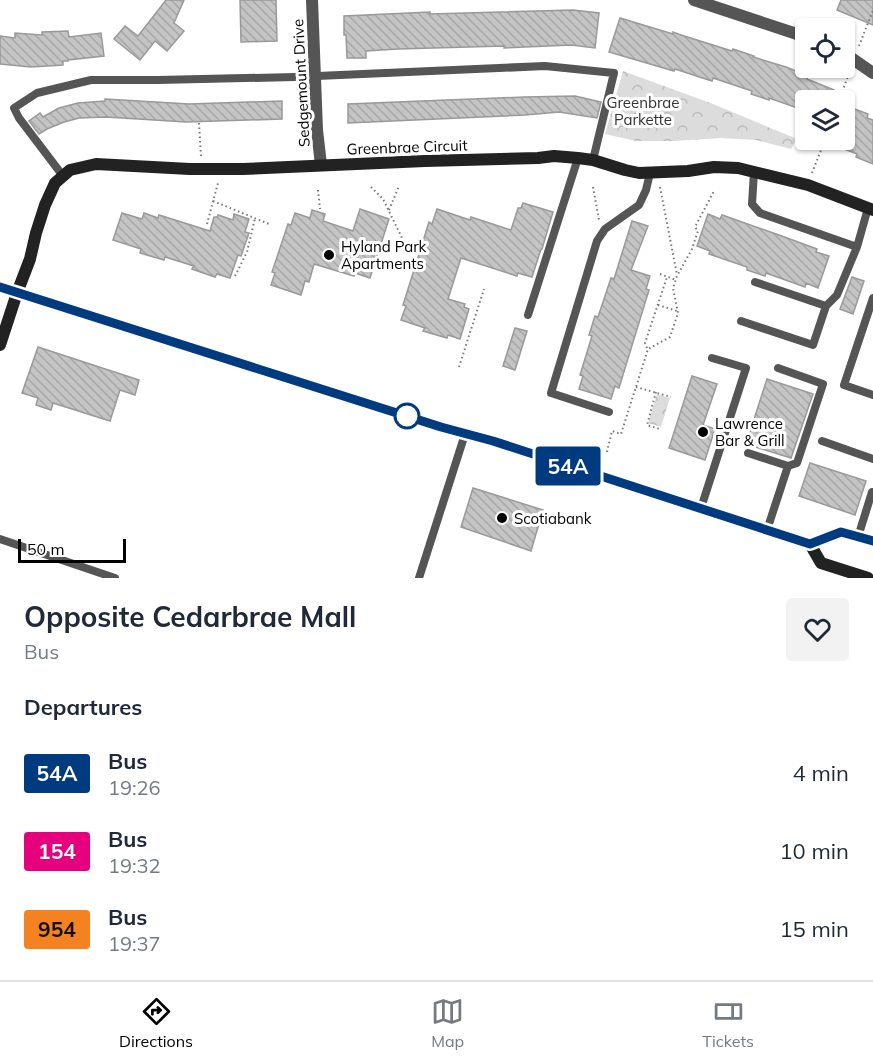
<!DOCTYPE html>
<style>
body{margin:0;font-family:Mulish,sans-serif;background:#f2f2f3;color:#1f2937;height:100vh;display:flex;flex-direction:column;font-size:22px;white-space:nowrap}
*{box-sizing:border-box;margin:0}
p{font-size:20px;color:#747a83}
.icon{flex:none;width:33px;height:33px;fill:none;stroke:currentColor;stroke-width:2;stroke-linecap:round;stroke-linejoin:round}
.map{position:relative;height:578px;overflow:hidden}
.drawer{display:flex;flex-direction:column;background:#fff;flex:1}
.drawer>*{flex:none}
.badge{padding:0 12px;border-radius:4px;font-size:21px;line-height:39px}
.controls{position:absolute;left:795px;top:18px;display:grid;gap:12px}
.controls a{display:grid;place-items:center;width:60px;height:60px;border-radius:6px;background:#fff;box-shadow:0 2px 4px #0004;font-size:30px}
.scale{position:absolute;left:18px;bottom:15px;width:108px;box-sizing:border-box;padding-left:6px;border:3px solid #000;border-top:0;font-size:16px;line-height:21px;white-space:nowrap;color:#000;-webkit-text-stroke:4px #fff;paint-order:stroke}
.map>.badge{position:absolute;translate:-50% -50%;box-shadow:0 0 0 3px #fff}
h2{padding:0 24px;font-size:22px;line-height:54px}
.round{display:grid;place-items:center;flex:none;width:63px;height:63px;border-radius:6px;background:#f2f2f3}
.headline{display:flex;align-items:center;justify-content:space-between;height:102px;padding:0 24px}
h1{font-size:28px;font-weight:700;line-height:45px}
ul{padding:0;list-style:none}
li{display:flex;align-items:center;gap:18px;height:78px;padding:0 24px}
li div{flex:1}
li b{display:block;font-size:22px}
li em{font-style:normal}
li .badge{min-width:66px;font-weight:700;text-align:center}
.menu{display:flex;justify-content:space-around;align-items:center;height:84px;border-top:2px solid #e0e1e3;background:#fff;font-size:16px;color:#747a83}
.menu a{display:grid;justify-items:center;gap:3px}
.menu .current{color:#000}
.map>svg:first-child{display:block}
.park{fill:url(#park-crowns)}
.building{fill:url(#building-back-hatch);stroke:#999;stroke-width:1.5}
.lines{fill:none;stroke-linecap:round;stroke-linejoin:round}
.path{stroke:#777;stroke-width:2;stroke-dasharray:1.5 3;stroke-linecap:butt}
.lane{stroke:#555;stroke-width:8}
.street{stroke:#555;stroke-width:12}
.secondary{stroke:#222;stroke-width:12}
.line-casing{stroke:#fff;stroke-width:14}
.line{stroke:#003b80;stroke-width:9}
.poi-dot{fill:#000;stroke:#fff;stroke-width:2}
.stop-dot{fill:#fff;stroke:#003b80;stroke-width:3}
.labels{text-anchor:middle;dominant-baseline:central;stroke-width:6;stroke-linejoin:round;paint-order:stroke}
.street-label{font-size:15px;fill:#000;stroke:#fff}
.park-label{font-size:15px;fill:#333;stroke:#fff}
.poi-label{font-size:15px;fill:#000;stroke:#fff;text-anchor:start}
</style>
<div class="map">
<svg width="873" height="578" viewBox="0 0 873 578">
<defs>
<pattern id="park-crowns" width="20" height="18" patternUnits="userSpaceOnUse" patternTransform="scale(1.5)"><rect width="20" height="18" fill="#dcdcdc"/><path d="M2 6a3 3 0 1 1 6 0M12 15a3 3 0 1 1 6 0" fill="none" stroke="#bbb"/></pattern>
<pattern id="building-back-hatch" width="6" height="6" patternUnits="userSpaceOnUse" patternTransform="scale(1.5)"><rect width="6" height="6" fill="#c4c4c4"/><path d="M-1 5l2 2M0 0l6 6M5-1l2 2" fill="none" stroke="#a7a7a7"/></pattern>
</defs>
<rect width="100%" height="100%" fill="#fff"/>
<path class="park" d="M623,71l90,33 84,35 -6,10 -35,-9 -35,-2 -47,3h-38l-31,-7z
M657,394l13,4 -9,29 -13,-4z"/>
<path class="building" d="M166,0h18l-10,23 10,8 -17,20 -12,-10 -15,19 -26,-21 11,-13 13,10z
M240,0h36l1,41 -36,1z
M841,0h32v25l-36,-15z
M573,10l26,3 -4,35 -24,-3 -67,3v-2l-106,3 -32,2v7h-19l-1,-23h-2v-19l86,-4v2z
M620,18l53,16v-2l8,3 51,16 1,-2 21,7 -1,1 33,10 22,9 -1,3 27,11 -4,10h-24v11l-37,-13v2l-18,-6 1,-3 -39,-13 -1,3 -37,-12 -1,2 -65,-19z
M68,31l1,6 32,-4 3,23 -36,4v1h-5v4l-32,2 -31,-3v-28l15,2v-5l27,2v-3z
M575,96l26,6 -4,16 -38,-6 -34,3 -177,8v-19l176,-7z
M105,99l84,5 93,-3v18l-96,3 -80,-5 -27,1 -15,4 -17,7 -8,5 -10,-13 11,-8 3,4 16,-9 19,-5 27,-2z
M844,105l24,9 -1,4 6,2v44l-17,-7 1,-3 -35,-14h22z
M523,203l30,9 -11,37h-1l-9,28 -14,-4 -1,3 -56,-18 -13,41 17,5 -1,3 5,2 -9,30 -12,-4 -1,3 -24,-7 2,-3 -24,-8 5,-14 -3,-1 26,-83 3,2 5,-15 33,11 1,-3 40,13 7,-22h3z
M360,209l29,10 -19,59 -15,-5 -1,3 -40,-12 -5,18 -4,-1 -4,14 -30,-10 4,-12 -3,-1 16,-48 3,1 4,-12 15,5 2,-8 13,4 -2,7 30,10z
M122,213l20,6 2,-6 14,5 1,-3 51,16 4,-14h3l1,-2 15,5 1,-6 15,5 -4,13 4,1 -8,23 -3,-1 -8,23 -13,-4 -2,3 -23,-8 2,-3 -29,-9 -1,3 -24,-7 1,-4 -28,-9z
M708,214l12,5 2,-4 57,20 38,14 -1,3 13,4 -11,32 -12,-5 -1,4 -39,-14 -1,3 -18,-6v-3l-38,-13 1,-3 -13,-5z
M632,221l16,5 -17,44 19,6 -4,13 3,1 -30,98 -4,-2 -4,13 -32,-10 4,-13 -3,-1 12,-39 -3,-1 6,-19 3,1 13,-39 3,1z
M852,277l12,4 -11,33 -13,-5z
M515,328l12,3 -12,39 -12,-4z
M38,347l101,33 -4,15 -15,-5 -10,31 -57,-18 -2,7 -15,-5 2,-7 -16,-5z
M692,376l25,8 -14,41 12,4 -10,31 -36,-12z
M767,379l46,15 -22,64 -45,-14z
M810,463l56,18 -11,34 -56,-19z
M473,488l70,22 -12,41 -70,-24z"/>
<g class="lines">
<path class="path" d="M859,46l14,-36
M839,100l11,-29
M199,123l2,34
M812,173l13,-33
M371,187l12,12 21,43
M593,187l6,33
M660,187l17,88
M318,190l2,19
M213,201l56,23
M389,210l10,-24
M207,224l11,-41
M660,274l16,6
M235,276l12,-24 8,-34
M658,305l19,6
M647,348l-2,-5 22,-66
M459,367l25,-78
M636,387l35,10
M656,392l-9,33 13,4
M607,452l5,-21 9,3 27,-85 22,-12 8,-24 -5,-25 4,-12 15,-27 6,-18 -3,-4 19,-36"/>
<path class="lane" d="M754,172l-2,32 8,9 97,34
M63,176l-44,-58 -5,-10 23,-15 54,-13h67l137,-3 250,-11 69,7 -21,87
M873,298l-29,87 29,10
M826,306l11,-11 20,-48 11,-39
M528,315l50,-157
M741,321l72,24 13,-39 -71,-24
M778,368l45,16 -26,79 -9,3
M609,412l-58,-19 46,-152 8,-12 34,-24 7,-15 4,-17
M822,441l51,18
M748,453l40,13 -21,64
M701,508l45,-140 -34,-10
M858,537l14,-45
M0,539l115,39
M419,578l46,-144"/>
<path class="street" d="M312,0l5,130 4,35
M694,0l112,37
M844,53l29,20"/>
<path class="secondary" d="M0,287l441,140 52,14 317,103 31,-12 32,9
M0,345l17,-52 13,-34 6,-26 9,-28 10,-22 15,-13 26,-6 94,5h53l182,-8 113,-3 16,-2 24,2 15,2 32,10 14,3 49,-2 26,-4 24,1 70,17 65,25
M810,544l11,19 47,15"/>
</g>
<g class="lines">
<defs>
<path id="line" d="M0,287l441,140 52,14 317,103 31,-12 32,9"/>
</defs>
<use href="#line" class="line-casing"/>
<use href="#line" class="line"/>
</g>
<g class="poi-dot">
<circle cx="329" cy="255" r="6"/>
<circle cx="703" cy="432" r="6"/>
<circle cx="502" cy="518" r="6"/>
</g>
<circle class="stop-dot" cx="407" cy="416" r="12"/>
<g class="labels">
<g class="street-label">
<text transform="translate(301 83) rotate(-93)">Sedgemount Drive</text>
<text transform="translate(407 147) rotate(-2)">Greenbrae Circuit</text>
</g>
<g class="park-label">
<text x="643" y="102">Greenbrae<tspan x="643" dy="17">Parkette</tspan></text>
</g>
<g class="poi-label">
<text x="341" y="246">Hyland Park<tspan x="341" dy="17">Apartments</tspan></text>
<text x="715" y="423">Lawrence<tspan x="715" dy="17">Bar &amp; Grill</tspan></text>
<text x="514" y="518">Scotiabank</text>
</g>
</g>
</svg>
<div class="controls">
<a><svg class="icon" aria-label="locate" viewBox="0 0 24 24"><circle cx="12" cy="12" r="6"/><path d="M12 2v4M12 18v4M2 12h4M18 12h4"/></svg></a>
<a><svg class="icon" aria-label="layers" viewBox="0 0 24 24"><path d="M12 4l9 5-9 5-9-5zM3 14l9 5 9-5"/></svg></a>
</div>
<div class="scale">50 m</div>
<b class="badge" style="left:568px;top:466px;background:#003b80;color:#fff">54A</b>
</div>
<section class="drawer">
<div class="headline"><div><h1>Opposite Cedarbrae Mall</h1><p>Bus</p></div><a class="round"><svg class="icon" aria-label="heart" viewBox="0 0 24 24"><path d="M12 20l-8-8c-3-5 5-10 8-4 3-6 11-1 8 4z"/></svg></a></div>
<h2>Departures</h2>
<ul>
<li><span class="badge" style="background:#003b80;color:#fff">54A</span><div><b>Bus</b><p>19:26</p></div><em>4 min</em></li>
<li><span class="badge" style="background:#e6007e;color:#fff">154</span><div><b>Bus</b><p>19:32</p></div><em>10 min</em></li>
<li><span class="badge" style="background:#f58220;color:#111">954</span><div><b>Bus</b><p>19:37</p></div><em>15 min</em></li>
</ul>
</section>
<nav class="menu">
<a class="current"><svg class="icon" aria-label="directions" viewBox="0 0 24 24"><path d="M12 3l9 9-9 9-9-9zM9 14v-3h6M13 9l2 2-2 2"/></svg>Directions</a>
<a><svg class="icon" aria-label="map" viewBox="0 0 24 24"><path d="M3 6l6-2 6 2 6-2v14l-6 2-6-2-6 2zM9 4v14M15 6v14"/></svg>Map</a>
<a><svg class="icon" aria-label="tickets" viewBox="0 0 24 24"><path d="M3 7h18v10H3zM15 7v10"/></svg>Tickets</a>
</nav>
